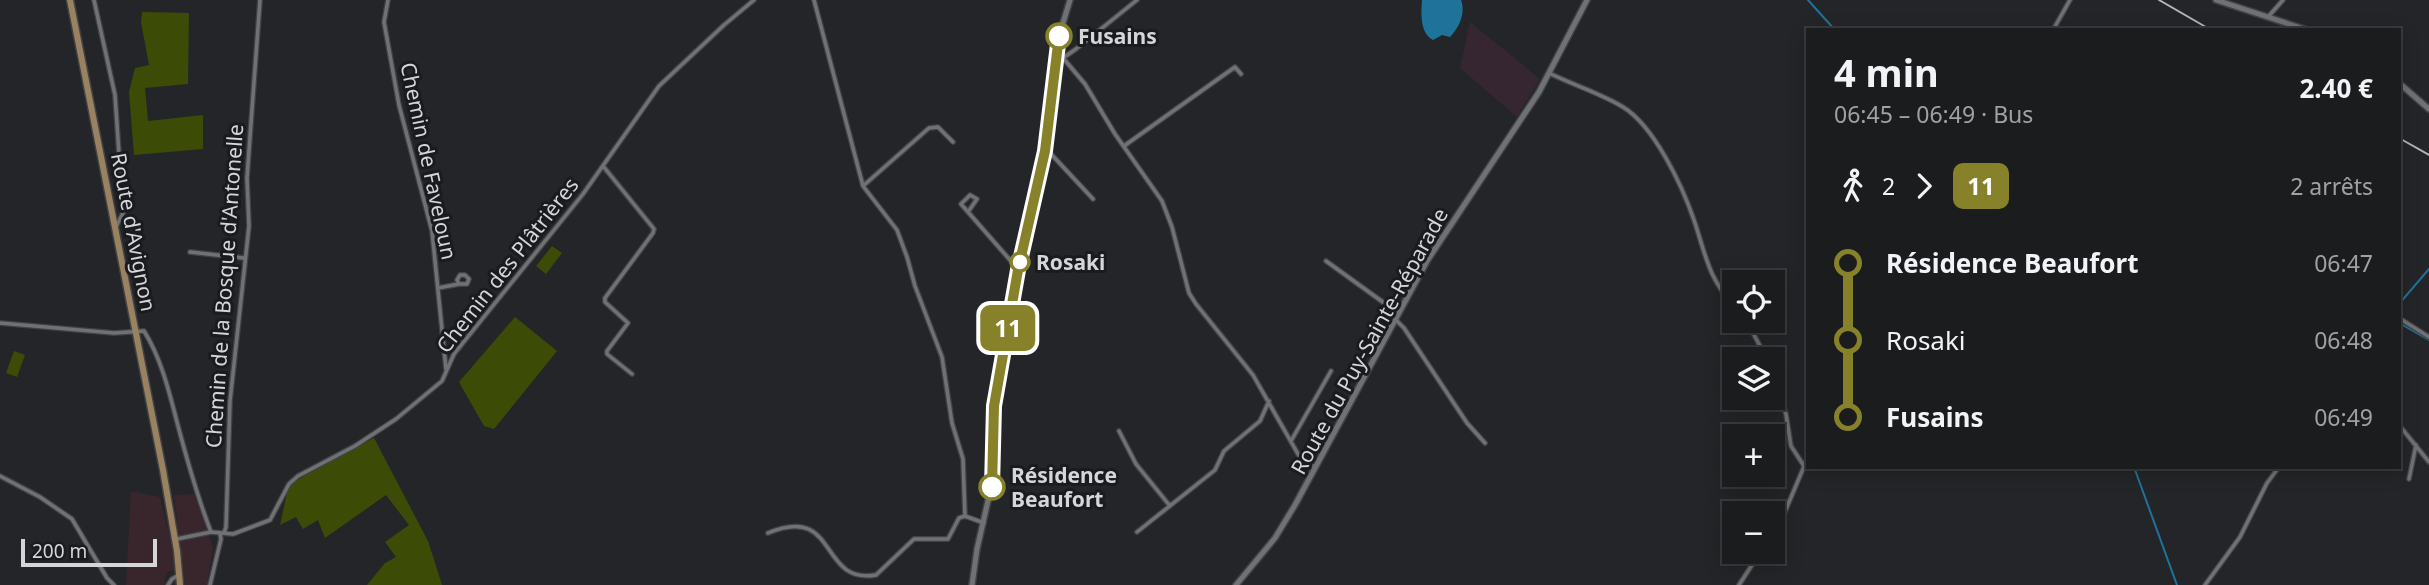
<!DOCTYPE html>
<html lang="fr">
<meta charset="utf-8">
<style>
body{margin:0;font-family:"Noto Sans",sans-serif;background:#232527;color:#f1f3f6;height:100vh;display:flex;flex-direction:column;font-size:26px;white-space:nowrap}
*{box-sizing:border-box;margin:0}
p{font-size:23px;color:#9fa1a4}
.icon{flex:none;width:38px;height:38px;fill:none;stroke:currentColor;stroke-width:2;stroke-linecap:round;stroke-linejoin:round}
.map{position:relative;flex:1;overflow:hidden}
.drawer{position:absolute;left:1806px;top:28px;width:595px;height:441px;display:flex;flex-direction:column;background:#1a1c1e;border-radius:0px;box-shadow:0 4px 18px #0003,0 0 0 2px #383a3c}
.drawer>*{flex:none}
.badge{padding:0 14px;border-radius:10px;font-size:24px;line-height:46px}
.controls{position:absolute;left:1722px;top:270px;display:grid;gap:14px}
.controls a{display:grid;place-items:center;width:63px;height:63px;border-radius:0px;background:#1a1c1e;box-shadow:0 4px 18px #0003,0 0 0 2px #383a3c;font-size:35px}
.scale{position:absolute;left:21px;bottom:18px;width:136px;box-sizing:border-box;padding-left:7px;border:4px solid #d5d6d8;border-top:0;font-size:19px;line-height:24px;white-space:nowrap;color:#d5d6d8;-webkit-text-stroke:5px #1a1b1f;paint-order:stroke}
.map>.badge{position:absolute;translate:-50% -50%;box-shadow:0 0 0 4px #fff}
.legs{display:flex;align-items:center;gap:10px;height:77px;padding:0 28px;font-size:23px}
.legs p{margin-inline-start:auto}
.head{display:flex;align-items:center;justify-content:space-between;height:119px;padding:0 28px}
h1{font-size:38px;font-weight:700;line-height:52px}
ul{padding:0 28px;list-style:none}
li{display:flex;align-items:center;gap:24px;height:77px;font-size:26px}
li i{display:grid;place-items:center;width:10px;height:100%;margin:0 9px;background:currentColor}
li i::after{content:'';width:18px;height:18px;margin:-9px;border:5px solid;border-radius:50%;background:#1a1c1e}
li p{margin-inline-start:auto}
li:first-child i{background:linear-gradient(#0000 50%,currentColor 0)}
li:last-child i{background:linear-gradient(currentColor 50%,#0000 0)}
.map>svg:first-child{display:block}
.commercial{fill:#39262d}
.industrial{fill:#362632}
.green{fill:#3c4c07}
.water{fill:#1f739a}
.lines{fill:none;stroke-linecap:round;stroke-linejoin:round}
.stream{stroke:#1f739a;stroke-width:2}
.street-casing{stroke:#414245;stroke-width:6}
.secondary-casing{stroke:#414245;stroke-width:8}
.primary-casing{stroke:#414245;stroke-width:9}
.street{stroke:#6f7175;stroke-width:3.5}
.secondary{stroke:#6f7175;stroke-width:5}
.primary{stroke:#9a815f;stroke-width:6}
.rail{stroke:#b2b4b6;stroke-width:2}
.line-1-casing{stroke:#fff;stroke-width:16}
.line-1{stroke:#87812a;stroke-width:10}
.stop-1-dot{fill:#fff;stroke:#87812a;stroke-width:3.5}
.labels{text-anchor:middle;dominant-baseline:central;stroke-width:6;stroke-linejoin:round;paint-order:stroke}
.stop-label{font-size:21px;font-weight:bold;fill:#d5d6d8;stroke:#1a1b1f;text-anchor:start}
.street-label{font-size:21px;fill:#d5d6d8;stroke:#1a1b1f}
</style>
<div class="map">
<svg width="2429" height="585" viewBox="0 0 2429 585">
<rect width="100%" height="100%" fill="#232528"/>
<path class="commercial" d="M131,491l29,6 17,72 -10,3 -3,13h-38z
M194,494l19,52 -6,39h-22l-11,-90z"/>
<path class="industrial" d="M1470,22l70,57 -23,38 -57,-49z"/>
<path class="green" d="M142,12l47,1 -1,71 -43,4 3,33 55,-6v34l-69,6 -5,-63 6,-24 14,-3 -8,-43z
M552,246l10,7 -16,21 -10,-8z
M515,317l42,34 -63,78 -10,-3 -25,-44z
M14,351l11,4 -8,22 -11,-4z
M374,438l54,103 14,44h-75l18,-22 11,-6 -11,-15 24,-17 -23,-30 -61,43 -7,-18 -15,9 -7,-12 -16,8 7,-32 3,-7 9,-7z"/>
<path class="water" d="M1422,0h39c5,13 -2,28 -11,37l-8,-2 -9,5c-13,-7 -12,-26 -11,-40z"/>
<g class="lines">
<path class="stream" d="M1808,0l27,30
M2399,304l30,-35
M2399,323l30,17
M2134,467l43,118"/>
<defs>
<path id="street" d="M94,0l21,95 8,118 -7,14
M388,0l-4,22 15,83 33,126 14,138
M814,0l49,186 34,44 10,27 8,29 27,71 10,66 11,36 2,57 19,7
M2268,17l15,-17
M2053,30l17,-30
M1056,54l7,4 22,26 30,50 47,67 10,26 17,66 7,11 57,71 45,79 7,8 10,5
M1063,58l13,-9 61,-49
M1549,73c24,12 51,20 74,34 31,19 59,78 71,113 12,36 14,57 40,86
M1124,146l111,-79 6,7
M1045,151l7,4 41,44
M603,166l51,63 -1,4 -48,65v4l23,21 -21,28v3l25,20
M863,186l66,-58 9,-1 15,15
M968,212l9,-13 -7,-4 -9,9 56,64 1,2
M190,252l54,6
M1326,261l72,52
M460,275h5l4,4 -2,5h-8l-2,-4z
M438,288l21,-4
M2399,318l30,19
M1396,320l8,8 63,95 18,20
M1746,320l21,39
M0,323l114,10 30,-2c17,27 25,60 33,91 10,38 20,74 34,110
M1773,375l13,39 5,32 13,20
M2399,425l30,37
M1119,431l17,33 34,42
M1291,441l40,-70
M0,476l40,21 32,22 35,59 7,7
M2409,479l7,-34
M1137,532l78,-62 9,-19 36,-30 9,-20
M1773,532l11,-18 24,-57
M224,533l2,-6 4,-126 19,-175 -2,-48 13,-178
M768,533c71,-30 50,52 108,42l38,-36h34l11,-21 6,-2
M177,539l34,-7 22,2 37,-14 19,-36 9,-8 57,-30 41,-27 46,-38 12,-27 129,-160 76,-108 65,-61 30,-25
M168,585l4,-6 7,-4
M210,585l11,-46 -1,-5
M1739,585l22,-34
M2205,585l35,-48 27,-54 12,-16"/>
<path id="secondary" d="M2216,0l91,30
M2399,83l30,26
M972,585l5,-36 16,-70 1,-73 24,-136 27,-119 14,-115 11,-36
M1236,585l39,-47 20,-33 132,-244 112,-169 48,-92"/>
<path id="primary" d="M70,0l93,470 14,81 3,34"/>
</defs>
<use href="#street" class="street-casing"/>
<use href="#secondary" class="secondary-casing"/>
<use href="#primary" class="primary-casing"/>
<use href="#street" class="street"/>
<use href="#secondary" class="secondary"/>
<use href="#primary" class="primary"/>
<path class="rail" d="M2159,0l52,30
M2399,138l30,17"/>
</g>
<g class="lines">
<defs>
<path id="line-1" d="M992,487l2,-81 24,-136 27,-119 14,-115"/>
</defs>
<use href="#line-1" class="line-1-casing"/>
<use href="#line-1" class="line-1"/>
</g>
<g class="stop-1-dot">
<circle cx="1059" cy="36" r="12"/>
<circle cx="1020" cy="262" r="9"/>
<circle cx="992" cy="487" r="12"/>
</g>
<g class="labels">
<g class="stop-label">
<text x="1078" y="36">Fusains</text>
<text x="1036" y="262">Rosaki</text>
<text x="1011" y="475">Résidence<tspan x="1011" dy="24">Beaufort</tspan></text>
</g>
<g class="street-label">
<text transform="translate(429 161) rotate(78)">Chemin de Faveloun</text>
<text transform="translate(134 232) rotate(79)">Route d'Avignon</text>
<text transform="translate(507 265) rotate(-52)">Chemin des Plâtrières</text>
<text transform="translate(224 286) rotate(-86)">Chemin de la Bosque d'Antonelle</text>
<text transform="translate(1369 341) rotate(-61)">Route du Puy-Sainte-Réparade</text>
</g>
</g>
</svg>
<div class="controls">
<a><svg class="icon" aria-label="locate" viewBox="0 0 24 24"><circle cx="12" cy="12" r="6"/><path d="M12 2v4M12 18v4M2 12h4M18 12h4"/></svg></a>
<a><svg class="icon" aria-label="layers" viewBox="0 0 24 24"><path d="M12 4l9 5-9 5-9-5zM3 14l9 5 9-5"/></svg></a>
<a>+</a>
<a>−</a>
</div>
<div class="scale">200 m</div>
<b class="badge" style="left:1008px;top:328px;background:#87812a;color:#fff">11</b>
<section class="drawer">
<div class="head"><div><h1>4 min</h1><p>06:45 – 06:49 · Bus</p></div><b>2.40 €</b></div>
<div class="legs"><svg class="icon" aria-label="walk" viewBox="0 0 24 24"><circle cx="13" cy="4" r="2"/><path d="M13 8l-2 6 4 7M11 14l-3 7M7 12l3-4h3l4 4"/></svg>2<svg class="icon" aria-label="forward" viewBox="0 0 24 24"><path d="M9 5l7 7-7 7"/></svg><b class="badge" style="background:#87812a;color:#fff">11</b><p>2 arrêts</p></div>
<ul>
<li><i style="color:#87812a"></i><b>Résidence Beaufort</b><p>06:47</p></li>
<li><i style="color:#87812a"></i><span>Rosaki</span><p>06:48</p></li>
<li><i style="color:#87812a"></i><b>Fusains</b><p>06:49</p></li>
</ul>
</section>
</div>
